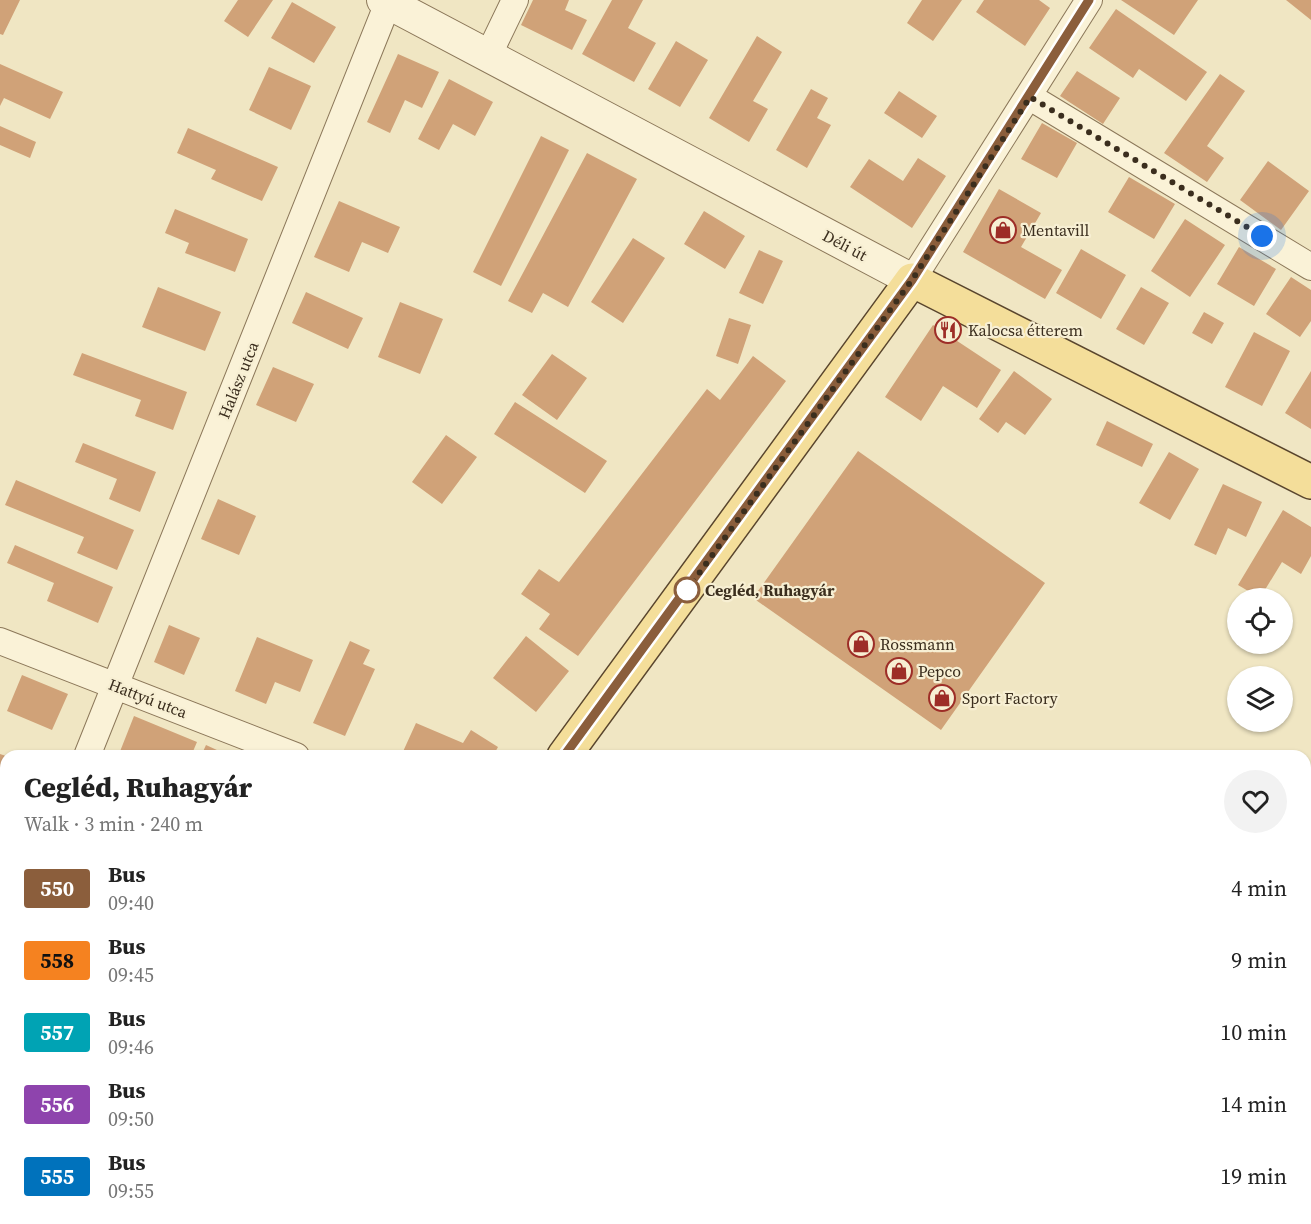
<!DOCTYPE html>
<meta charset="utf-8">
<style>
body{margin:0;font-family:"Source Serif 4",serif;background:#f2f2f2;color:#222;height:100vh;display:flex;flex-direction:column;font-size:22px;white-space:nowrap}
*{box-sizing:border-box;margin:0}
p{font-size:20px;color:#767676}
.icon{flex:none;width:33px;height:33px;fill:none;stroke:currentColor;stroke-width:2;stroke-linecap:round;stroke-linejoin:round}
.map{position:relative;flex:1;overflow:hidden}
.panel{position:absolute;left:0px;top:750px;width:1311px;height:474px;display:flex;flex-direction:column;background:#fff;border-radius:18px 18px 0 0;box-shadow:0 2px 4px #0004}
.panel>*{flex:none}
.badge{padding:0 12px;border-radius:4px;font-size:21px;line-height:39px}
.controls{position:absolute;left:1227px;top:588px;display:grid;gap:12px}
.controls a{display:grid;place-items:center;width:66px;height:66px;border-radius:50%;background:#fff;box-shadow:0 2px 4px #0004;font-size:30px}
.you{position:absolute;width:30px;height:30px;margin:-15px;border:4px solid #fff;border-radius:50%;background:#1a73e8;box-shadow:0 0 0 9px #1a73e833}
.map>.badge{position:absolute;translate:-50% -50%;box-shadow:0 0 0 3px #fff}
.round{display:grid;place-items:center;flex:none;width:63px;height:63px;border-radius:32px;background:#f2f2f2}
.overview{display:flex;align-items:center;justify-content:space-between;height:102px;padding:0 24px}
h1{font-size:28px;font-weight:800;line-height:45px}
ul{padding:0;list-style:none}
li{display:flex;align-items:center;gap:18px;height:72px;padding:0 24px}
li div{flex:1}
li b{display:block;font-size:22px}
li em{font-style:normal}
li .badge{min-width:66px;font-weight:700;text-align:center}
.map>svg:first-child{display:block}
.building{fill:#d0a278}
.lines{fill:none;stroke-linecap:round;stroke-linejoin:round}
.minor-casing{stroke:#8b7759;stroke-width:28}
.tertiary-casing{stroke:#8b7759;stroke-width:34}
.primary-casing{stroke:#59452d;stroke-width:36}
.minor{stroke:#faf2d7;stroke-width:26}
.tertiary{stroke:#faf2d7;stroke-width:32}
.primary{stroke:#f4de9a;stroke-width:33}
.line-casing{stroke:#fff;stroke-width:14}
.line{stroke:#8b5e3c;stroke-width:9}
.walk{stroke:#3b2e1e;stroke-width:6;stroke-dasharray:0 10.8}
.stop-dot{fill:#fff;stroke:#8b5e3c;stroke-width:3}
.labels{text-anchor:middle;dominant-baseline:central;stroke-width:4.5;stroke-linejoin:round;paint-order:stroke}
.poi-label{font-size:16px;fill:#3b2e1e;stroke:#f7efd3;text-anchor:start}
.street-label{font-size:16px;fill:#3b2e1e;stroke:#f7efd3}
.stop-label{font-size:16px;font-weight:bold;fill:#3b2e1e;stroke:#f7efd3;text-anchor:start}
</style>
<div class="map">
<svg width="1311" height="1224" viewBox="0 0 1311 1224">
<rect width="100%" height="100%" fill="#f0e6c3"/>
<path class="building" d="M0,0h20l-17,35 -3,-1z
M238,0h35l-25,37 -24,-16z
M533,0h36l-4,10 22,10 -15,30 -51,-25z
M612,0h31l-15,28 28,15 -22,39 -52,-28z
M922,0h40l-29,41 -26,-18z
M984,0h55l11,8 -25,38 -49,-34z
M1121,0h77l-24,35z
M1286,0h25v20z
M292,2l44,25 -22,36 -43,-25z
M1116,9l91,63 -21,29 -47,-32 -6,9 -44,-30z
M757,36l25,16 -29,49 15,8 -19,33 -40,-24z
M676,41l32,19 -28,47 -32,-18z
M398,54l41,18 -17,36 -17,-8 -15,33 -23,-11z
M0,64l63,28 -13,27 -46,-21 -4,8z
M269,67l42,19 -20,44 -42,-20z
M1077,71l43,27 -17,26 -43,-28z
M1220,74l25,17 -38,55 17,12 -17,24 -43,-29z
M449,79l44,23 -18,34 -22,-12 -14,26 -21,-11z
M811,89l17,9 -11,20 14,7 -24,43 -31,-18z
M899,91l38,25 -15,22 -38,-25z
M1042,123l35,20 -20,35 -36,-19z
M0,126l36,16 -6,16 -30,-13z
M188,128l90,39 -16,34 -51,-22 5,-9 -39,-17z
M541,136l28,14 -68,136 -28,-14z
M587,153l50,26 -69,128 -25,-14 -11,20 -24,-12z
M918,158l28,18 -34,52 -62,-41 19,-28 34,22z
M1268,161l41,30 -28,39 -41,-30z
M1129,177l46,27 -21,35 -46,-27z
M999,189l42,24 -20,34 41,23 -17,29 -82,-47z
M339,201l61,26 -12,26 -26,-11 -13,30 -35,-15z
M175,209l73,30 -13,33 -50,-19 4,-10 -24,-10z
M704,211l41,25 -20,33 -41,-25z
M1185,219l40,26 -35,52 -39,-26z
M633,238l32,20 -42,65 -32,-21z
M1239,247l37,22 -22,37 -37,-22z
M1081,249l45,26 -25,44 -45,-26z
M759,250l24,11 -20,43 -24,-11z
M1291,277l20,13v31l-11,16 -34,-23z
M158,287l63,25 -16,39 -63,-24z
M1141,287l28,16 -25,42 -28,-16z
M306,292l57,26 -15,31 -56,-26z
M400,302l43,17 -23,55 -42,-17z
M1204,312l20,11 -12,21 -20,-11z
M729,318l22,7 -13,39 -22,-8z
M933,325l68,45 -24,38 -34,-22 -22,35 -36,-24z
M1254,332l36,19 -28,55 -37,-19z
M82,353l105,39 -14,38 -38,-14 6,-16 -68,-25z
M552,354l35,24 -30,42 -35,-25z
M753,356l33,25 -208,275 -39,-27 11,-15 -29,-20 18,-25 20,13 148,-193 13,11z
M273,367l41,17 -18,38 -40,-17z
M1014,371l38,28 -27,36 -19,-13 -8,11 -19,-14z
M1311,371v58l-26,-16z
M515,402l92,59 -22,32 -91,-59z
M1107,421l46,23 -11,23 -46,-22z
M446,435l31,22 -35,47 -30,-22z
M83,443l73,29 -16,40 -31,-13 8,-20 -42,-17z
M858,451l187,132 -104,147 -188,-132z
M1169,452l30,17 -29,51 -31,-17z
M16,480l118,50 -17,40 -40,-17 7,-16 -79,-32z
M1223,484l39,18 -16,35 -18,-9 -12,27 -22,-10z
M218,499l38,17 -17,39 -38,-16z
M1283,510l28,17v29l-10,18 -19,-12 -22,36 -22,-13z
M15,545l98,42 -15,36 -51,-22 7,-18 -47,-20z
M169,625l31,13 -16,37 -30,-13z
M526,636l43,35 -33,41 -43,-34z
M257,637l56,23 -13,32 -25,-10 -9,22 -31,-13z
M350,641l20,9 -7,14 12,5 -30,67 -32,-13z
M22,675l46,19 -16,36 -45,-19z
M134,716l63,26 -6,14h-66l-6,-2z
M416,723l47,20 8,-13 27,17 -5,9h-92z
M206,745l24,11h-29z
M0,754l6,2v53l-6,-3 3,-18 -3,-1z
M0,846l6,2 -6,22z
M1311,900v31l-6,-4v-16z
M1305,961l6,3v45l-6,-3z
M0,1106l6,2v44l-3,7 -3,-2z
M1311,1207v17h-7z
M157,1218h30l-2,6h-13z
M514,1218h37l-3,6h-37z
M746,1218h35l-3,6h-35z
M858,1218h26l13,6h-42z
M1141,1218h38l-3,6 -15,-5 -2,5h-5z"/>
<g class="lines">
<defs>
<path id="minor" d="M489,54l26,-54
M1030,97l281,170
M912,280l177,-280
M0,641l296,115
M87,756l301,-753
M0,966l6,-15
M0,1076l6,2
M1305,1160l6,-16
M815,1224l2,-6
M1281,1224l2,-6"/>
<path id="tertiary" d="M383,0l529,280"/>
<path id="primary" d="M564,756l348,-476 399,202
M358,1224l3,-6"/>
</defs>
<use href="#minor" class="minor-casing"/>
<use href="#tertiary" class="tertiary-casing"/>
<use href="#primary" class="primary-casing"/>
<use href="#minor" class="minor"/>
<use href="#tertiary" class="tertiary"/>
<use href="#primary" class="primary"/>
</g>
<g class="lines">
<defs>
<path id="line" d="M564,756l348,-476 177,-280"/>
</defs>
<use href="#line" class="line-casing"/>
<use href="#line" class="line"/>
<path class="walk" d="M687,590l225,-310 118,-183 232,139"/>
</g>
<defs>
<symbol id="shop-ring" viewBox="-11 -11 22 22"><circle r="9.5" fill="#f7efd3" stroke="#9d2d27" stroke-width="1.5"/><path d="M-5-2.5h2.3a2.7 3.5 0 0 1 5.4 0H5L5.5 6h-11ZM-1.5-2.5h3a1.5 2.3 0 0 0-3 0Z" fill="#9d2d27"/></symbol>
<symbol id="restaurant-ring" viewBox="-11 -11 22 22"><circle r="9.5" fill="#f7efd3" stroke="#9d2d27" stroke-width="1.5"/><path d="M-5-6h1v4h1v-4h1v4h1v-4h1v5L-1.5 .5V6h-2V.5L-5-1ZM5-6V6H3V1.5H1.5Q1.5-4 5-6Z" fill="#9d2d27"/></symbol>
</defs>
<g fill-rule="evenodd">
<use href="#shop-ring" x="988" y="215" width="30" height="30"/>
<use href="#restaurant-ring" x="933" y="315" width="30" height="30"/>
<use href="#shop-ring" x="846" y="629" width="30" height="30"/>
<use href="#shop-ring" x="884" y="656" width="30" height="30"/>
<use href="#shop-ring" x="927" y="683" width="30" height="30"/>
</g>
<circle class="stop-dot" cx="687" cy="590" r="12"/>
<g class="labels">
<g class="poi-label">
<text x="1022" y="230">Mentavill</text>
<text x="968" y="330">Kalocsa étterem</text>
<text x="880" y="644">Rossmann</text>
<text x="918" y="671">Pepco</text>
<text x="962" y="698">Sport Factory</text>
</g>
<g class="street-label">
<text transform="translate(845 245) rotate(28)">Déli út</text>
<text transform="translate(238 380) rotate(-68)">Halász utca</text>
<text transform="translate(148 698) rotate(21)">Hattyú utca</text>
</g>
<g class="stop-label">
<text x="705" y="590">Cegléd, Ruhagyár</text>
</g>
</g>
</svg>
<div class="controls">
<a><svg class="icon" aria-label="locate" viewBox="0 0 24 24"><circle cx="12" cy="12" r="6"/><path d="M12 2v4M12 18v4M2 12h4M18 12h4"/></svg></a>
<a><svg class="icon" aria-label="layers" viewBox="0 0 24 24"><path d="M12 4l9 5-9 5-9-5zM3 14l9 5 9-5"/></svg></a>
</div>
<div class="you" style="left:1262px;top:236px"></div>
<section class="panel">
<div class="overview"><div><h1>Cegléd, Ruhagyár</h1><p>Walk · 3 min · 240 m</p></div><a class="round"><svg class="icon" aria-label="heart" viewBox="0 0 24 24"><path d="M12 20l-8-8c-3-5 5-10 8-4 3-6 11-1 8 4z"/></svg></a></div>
<ul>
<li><span class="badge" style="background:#8b5e3c;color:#fff">550</span><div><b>Bus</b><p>09:40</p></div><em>4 min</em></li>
<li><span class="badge" style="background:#f58220;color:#111">558</span><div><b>Bus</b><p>09:45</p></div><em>9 min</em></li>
<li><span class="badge" style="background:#00a3b4;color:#fff">557</span><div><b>Bus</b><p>09:46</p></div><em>10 min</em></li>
<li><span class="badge" style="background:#8e44ad;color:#fff">556</span><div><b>Bus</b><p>09:50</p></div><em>14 min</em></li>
<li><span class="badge" style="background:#0072bc;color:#fff">555</span><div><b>Bus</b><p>09:55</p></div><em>19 min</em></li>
</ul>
</section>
</div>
